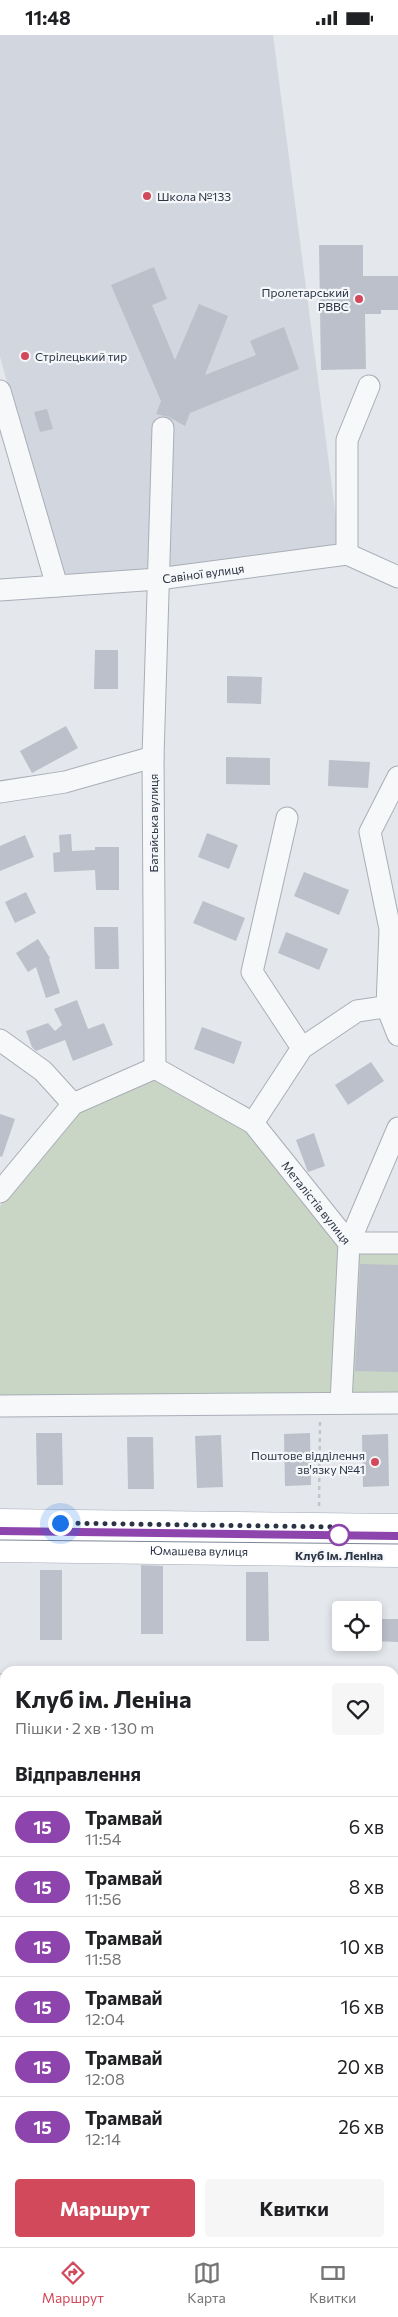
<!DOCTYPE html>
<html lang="uk">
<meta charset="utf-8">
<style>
body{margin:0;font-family:Commissioner,sans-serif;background:#f6f6f6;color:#202124;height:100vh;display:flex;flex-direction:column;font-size:19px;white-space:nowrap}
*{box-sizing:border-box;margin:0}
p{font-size:16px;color:#757577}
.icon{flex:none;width:28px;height:28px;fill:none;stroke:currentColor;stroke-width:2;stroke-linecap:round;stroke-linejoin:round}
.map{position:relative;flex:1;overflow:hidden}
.details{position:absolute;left:0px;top:1631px;width:399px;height:581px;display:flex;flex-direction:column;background:#fff;border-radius:15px 15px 0 0;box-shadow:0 2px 8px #0003}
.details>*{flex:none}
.badge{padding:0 10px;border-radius:16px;font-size:18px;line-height:32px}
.controls{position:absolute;left:332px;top:1566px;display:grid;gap:10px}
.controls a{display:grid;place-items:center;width:50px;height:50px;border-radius:5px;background:#fff;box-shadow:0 2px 8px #0003;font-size:25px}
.you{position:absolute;width:25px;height:25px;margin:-12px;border:4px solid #fff;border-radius:50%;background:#1a73e8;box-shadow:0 0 0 8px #1a73e833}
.map>.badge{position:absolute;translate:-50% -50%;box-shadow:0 0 0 2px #fff}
h2{padding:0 15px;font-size:19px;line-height:45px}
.round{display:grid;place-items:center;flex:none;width:52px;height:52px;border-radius:5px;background:#f6f6f6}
.overview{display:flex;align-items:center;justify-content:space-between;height:85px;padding:0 15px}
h1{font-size:24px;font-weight:700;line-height:38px}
.button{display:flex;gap:10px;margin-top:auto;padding:10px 15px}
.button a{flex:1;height:58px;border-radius:5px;background:#d1495b;color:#fff;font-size:20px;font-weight:700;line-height:58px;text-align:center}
.button a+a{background:#f6f6f6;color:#202124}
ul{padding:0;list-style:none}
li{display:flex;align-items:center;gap:15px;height:60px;padding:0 15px;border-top:1px solid #e0e0e0}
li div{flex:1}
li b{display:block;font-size:19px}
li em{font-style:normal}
li .badge{min-width:55px;font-weight:700;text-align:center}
.status{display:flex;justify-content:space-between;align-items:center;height:35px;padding:0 25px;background:#fff;direction:ltr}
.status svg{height:14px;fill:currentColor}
.dock{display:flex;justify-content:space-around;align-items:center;height:70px;border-top:1px solid #e0e0e0;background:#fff;font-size:14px;color:#757577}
.dock a{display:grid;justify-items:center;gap:2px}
.dock .on{color:#d1495b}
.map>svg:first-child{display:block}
.built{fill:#d2d6de}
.green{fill:#c9d6c5}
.building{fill:#bbc0ca}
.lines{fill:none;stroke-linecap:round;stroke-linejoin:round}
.minor-casing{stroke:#a9aeb7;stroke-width:23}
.major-casing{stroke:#a3abb8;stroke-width:29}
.path{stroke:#c2c5cb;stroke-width:2.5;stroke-dasharray:4 4;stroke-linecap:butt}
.minor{stroke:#f7f8fa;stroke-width:21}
.major{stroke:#fff;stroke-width:28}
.tram{stroke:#7d8696;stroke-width:1}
.line-casing{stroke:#fff;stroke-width:11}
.line{stroke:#8e44ad;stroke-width:8}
.walk{stroke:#2b3445;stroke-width:5;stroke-dasharray:0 9}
.poi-dot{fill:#d1495b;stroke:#f4f6f9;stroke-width:2}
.stop-dot{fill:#fff;stroke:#8e44ad;stroke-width:2.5}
.labels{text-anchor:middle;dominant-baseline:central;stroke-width:4.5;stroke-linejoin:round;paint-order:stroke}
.poi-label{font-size:12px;fill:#2b3445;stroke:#f4f6f9;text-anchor:start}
.street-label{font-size:12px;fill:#2b3445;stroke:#f4f6f9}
.stop-label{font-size:12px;font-weight:bold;fill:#2b3445;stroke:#f4f6f9}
</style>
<div class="status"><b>11:48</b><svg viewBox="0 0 49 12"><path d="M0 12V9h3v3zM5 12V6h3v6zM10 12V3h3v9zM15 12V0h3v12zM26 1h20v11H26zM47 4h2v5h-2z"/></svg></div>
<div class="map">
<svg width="398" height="2212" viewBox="0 0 398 2212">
<rect width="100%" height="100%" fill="#e4e7ec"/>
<path class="built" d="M0,0h273l67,513 -277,33 -63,-224z"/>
<path class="green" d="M154,1042l94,53 99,122 51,-1v144l-398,4v-193l79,-94z"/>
<path class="building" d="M319,210h44v31h35v34h-17v4h-16l1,55 -45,1z
M154,232l13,32 -15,6 23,55 24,-56 29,12 -23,59 51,-20 -6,-14 34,-14 15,42 -109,44 -5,13 -16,-9 -13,-3 5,-13 -50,-116z
M47,374l6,20 -13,3 -6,-20z
M95,615h23v39h-24z
M227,641l35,1 -1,27 -34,-1z
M66,691l12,22 -46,25 -12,-22z
M226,722l44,1v27l-44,-1z
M329,725l41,2 -2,26 -40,-2z
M207,798l31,12 -9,24 -31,-12z
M71,799l1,17 23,-1v-3h24v43h-23l-1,-20 -41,2 -1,-19 7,-1 -1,-17z
M25,800l9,22 -34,14v-25z
M304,837l45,18 -10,25 -45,-19z
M26,857l10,21 -21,10 -10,-21z
M203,866l42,17 -9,23 -43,-18z
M94,892h24l1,42h-24z
M286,897l42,17 -9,21 -41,-17z
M38,904l12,19 -1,1 11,34 -14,5 -10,-31 -8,5 -12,-19z
M77,965l11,29 16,-6 9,22 -40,16 -8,-21 -29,11 -4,-4 -6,-16 22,-8 7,8 7,-6 -8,-16z
M202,992l40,15 -8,22 -40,-15z
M371,1027l13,19 -36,24 -13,-20z
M0,1079l15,5 -13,38 -2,-1z
M314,1098l11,33 -17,6 -12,-32z
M360,1229l38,1v107l-43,-1z
M36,1398h26l1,52h-26z
M310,1398l1,52 -26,1 -1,-52z
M388,1399l1,52 -26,1 -1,-52z
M221,1400l2,52 -26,1 -2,-52z
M127,1402h26l1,52h-26z
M141,1530l22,1v68h-22z
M40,1535h22v70h-22z
M246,1537h22l1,69h-23z
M374,1584h24v23l-24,-1z"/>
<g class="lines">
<defs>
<g id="minor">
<path d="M0,356l57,195"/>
<path d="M347,519v-114l22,-54"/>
<path d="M347,519l51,23"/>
<path id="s1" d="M0,555l158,-11 189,-25"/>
<path d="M398,742l-28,55 20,97 -3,78 11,28"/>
<path d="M0,757l65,-10 88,-25"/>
<path d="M287,783l-35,154 50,76"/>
<path d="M0,1005l43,31 30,33"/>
<path d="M155,1033l-2,-311 10,-329"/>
<path d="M253,1088l49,-75 55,-37 41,-6"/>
<path id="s2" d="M0,1157l73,-88 82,-36 98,55 96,120h49"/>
<path d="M341,1368l8,-160 49,-115"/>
<path d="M0,1371l398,-3"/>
<path d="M0,1650l5,1"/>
<path d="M394,1662h4"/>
<path d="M0,1766h5"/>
<path d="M394,1775h4"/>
</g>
<g id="major">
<path d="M0,1488l398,5"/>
<path id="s3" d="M0,1513l398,5"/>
</g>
</defs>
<use href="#minor" class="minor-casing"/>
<use href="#major" class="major-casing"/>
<path class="path" d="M319,1471l1,-84"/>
<use href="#minor" class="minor"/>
<use href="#major" class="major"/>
<path class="tram" d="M0,1496l398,5
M0,1505l398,4"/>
</g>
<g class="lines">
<defs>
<path id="line" d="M0,1496l398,5"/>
</defs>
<use href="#line" class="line-casing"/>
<use href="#line" class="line"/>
<path class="walk" d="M60,1488l280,4 -1,8"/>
</g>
<g class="poi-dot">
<circle cx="147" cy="161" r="5"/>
<circle cx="359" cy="264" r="5"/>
<circle cx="25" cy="321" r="5"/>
<circle cx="375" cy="1427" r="5"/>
</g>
<circle class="stop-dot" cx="339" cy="1500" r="10"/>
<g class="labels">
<g class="poi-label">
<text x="157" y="161">Школа №133</text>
<text x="349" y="257" text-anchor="end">Пролетарський<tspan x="349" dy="14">РВВС</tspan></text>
<text x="35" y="321">Стрілецький тир</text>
<text x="365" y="1420" text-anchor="end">Поштове відділення<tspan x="365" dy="14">зв'язку №41</tspan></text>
</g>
<g class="street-label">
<text stroke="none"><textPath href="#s1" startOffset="204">Савіної вулиця</textPath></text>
<text transform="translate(153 788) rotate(-90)">Батайська вулиця</text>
<text stroke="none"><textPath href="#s2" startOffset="418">Металістів вулиця</textPath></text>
<text stroke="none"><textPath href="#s3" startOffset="199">Юмашева вулиця</textPath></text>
</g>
<g class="stop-label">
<text x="339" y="1520">Клуб ім. Леніна</text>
</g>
</g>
</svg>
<div class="controls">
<a><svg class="icon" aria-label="locate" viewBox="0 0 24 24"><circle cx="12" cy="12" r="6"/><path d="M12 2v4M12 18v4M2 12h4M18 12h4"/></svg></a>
</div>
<div class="you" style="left:60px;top:1488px"></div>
<section class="details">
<div class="overview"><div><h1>Клуб ім. Леніна</h1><p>Пішки · 2 хв · 130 m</p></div><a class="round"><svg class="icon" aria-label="heart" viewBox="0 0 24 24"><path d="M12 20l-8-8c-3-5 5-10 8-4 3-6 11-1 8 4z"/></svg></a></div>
<h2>Відправлення</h2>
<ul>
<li><span class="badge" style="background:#8e44ad;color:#fff">15</span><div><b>Трамвай</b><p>11:54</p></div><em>6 хв</em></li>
<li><span class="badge" style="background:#8e44ad;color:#fff">15</span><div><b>Трамвай</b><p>11:56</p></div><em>8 хв</em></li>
<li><span class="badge" style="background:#8e44ad;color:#fff">15</span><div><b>Трамвай</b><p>11:58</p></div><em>10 хв</em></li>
<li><span class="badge" style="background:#8e44ad;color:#fff">15</span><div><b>Трамвай</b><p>12:04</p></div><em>16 хв</em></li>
<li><span class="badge" style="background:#8e44ad;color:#fff">15</span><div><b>Трамвай</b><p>12:08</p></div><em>20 хв</em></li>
<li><span class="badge" style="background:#8e44ad;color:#fff">15</span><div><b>Трамвай</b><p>12:14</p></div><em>26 хв</em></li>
</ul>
<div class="button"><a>Маршрут</a><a>Квитки</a></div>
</section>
</div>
<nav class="dock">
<a class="on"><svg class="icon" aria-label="directions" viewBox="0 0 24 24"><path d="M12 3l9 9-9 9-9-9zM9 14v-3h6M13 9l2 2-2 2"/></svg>Маршрут</a>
<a><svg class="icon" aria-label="map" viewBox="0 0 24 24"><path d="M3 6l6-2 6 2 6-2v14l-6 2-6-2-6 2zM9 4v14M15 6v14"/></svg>Карта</a>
<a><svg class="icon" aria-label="tickets" viewBox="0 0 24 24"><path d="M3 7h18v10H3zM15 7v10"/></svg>Квитки</a>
</nav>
